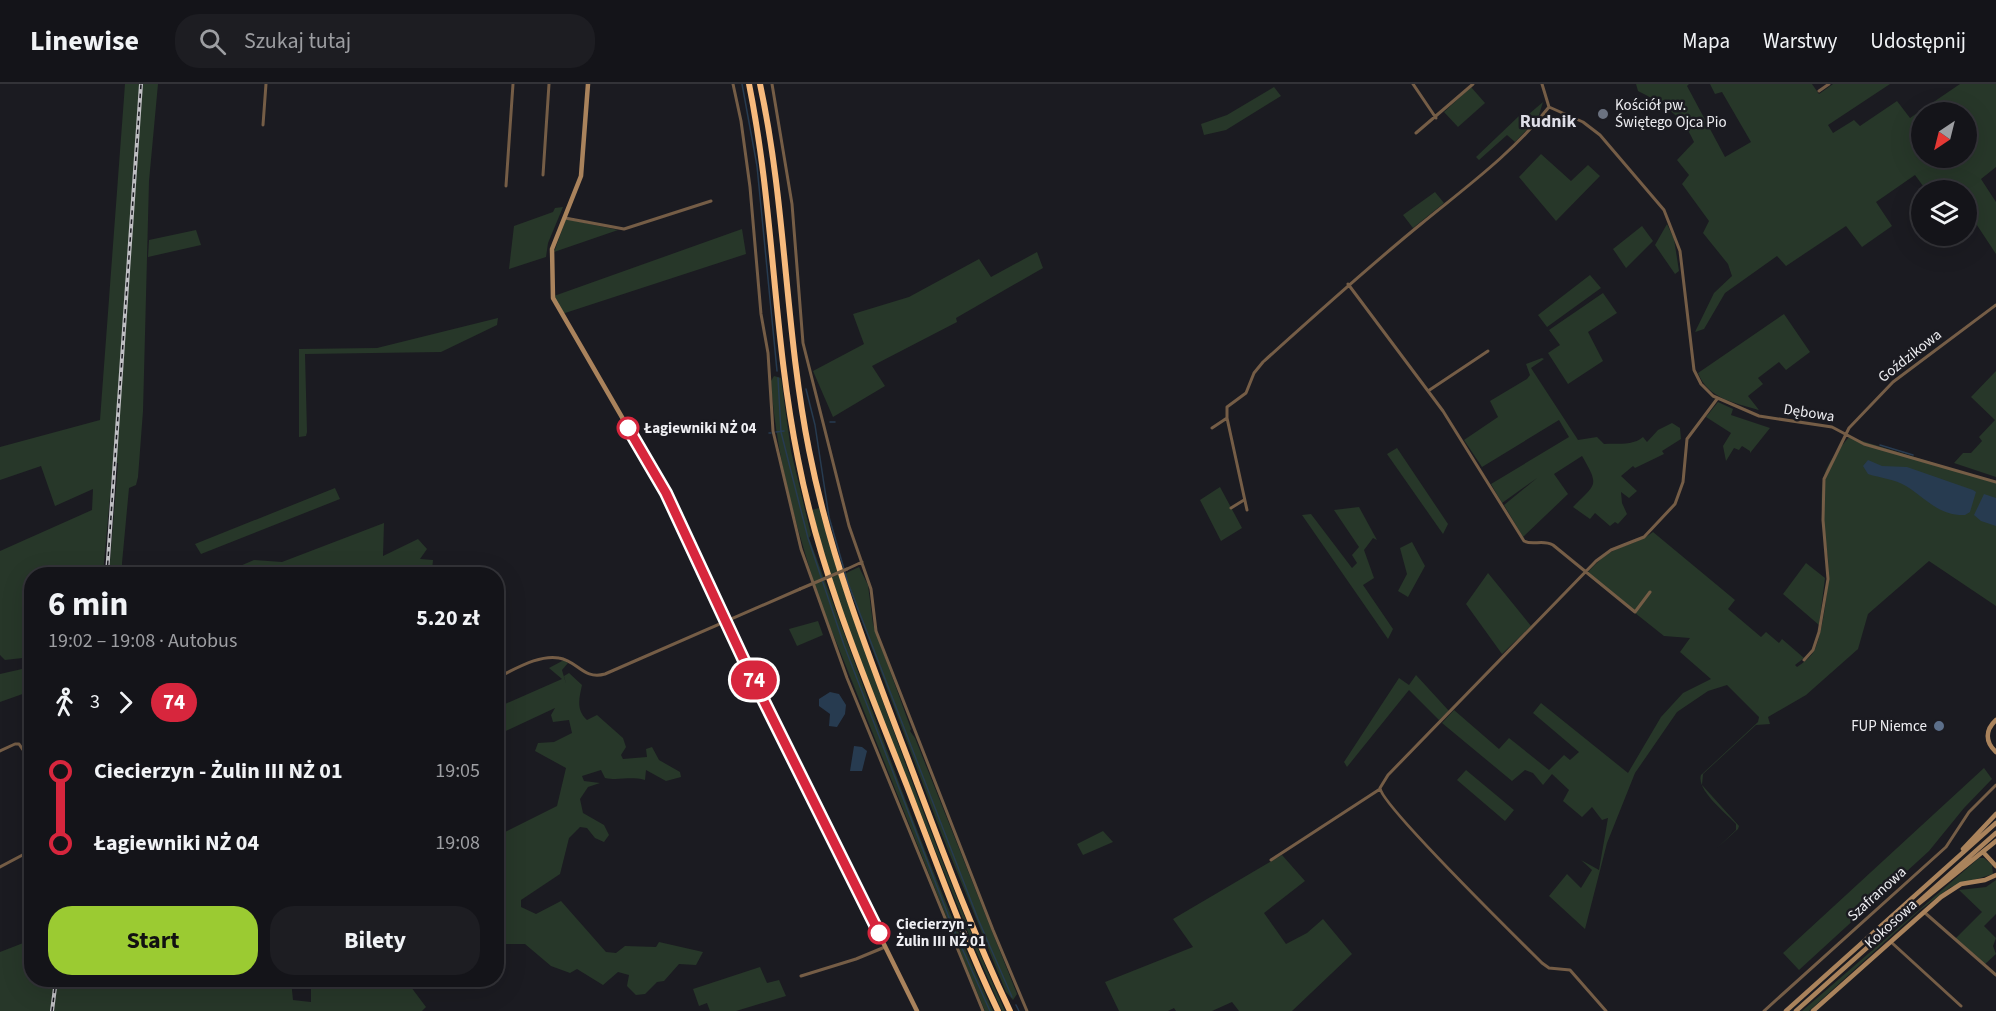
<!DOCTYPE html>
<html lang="pl">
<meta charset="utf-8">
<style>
body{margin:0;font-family:"Source Sans 3",sans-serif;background:#1d1d22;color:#f1f3f6;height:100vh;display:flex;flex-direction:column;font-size:22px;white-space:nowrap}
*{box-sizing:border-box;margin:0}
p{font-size:20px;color:#9d9ea2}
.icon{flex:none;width:33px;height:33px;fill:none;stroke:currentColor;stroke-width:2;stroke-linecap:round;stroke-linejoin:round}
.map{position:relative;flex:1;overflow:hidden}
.drawer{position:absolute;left:24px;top:483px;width:480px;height:420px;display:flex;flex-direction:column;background:#141419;border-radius:24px;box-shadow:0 6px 24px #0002,0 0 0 2px #333338}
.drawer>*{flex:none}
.badge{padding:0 12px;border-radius:20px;font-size:21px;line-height:39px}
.needle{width:39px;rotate:215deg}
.fabs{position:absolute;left:1911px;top:18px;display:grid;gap:12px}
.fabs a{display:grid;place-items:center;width:66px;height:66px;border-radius:50%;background:#141419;box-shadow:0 6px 24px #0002,0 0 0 2px #333338;font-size:30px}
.map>.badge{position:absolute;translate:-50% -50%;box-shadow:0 0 0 3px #fff}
.legs{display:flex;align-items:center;gap:9px;height:66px;padding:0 24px;font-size:20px}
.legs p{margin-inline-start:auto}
.headline{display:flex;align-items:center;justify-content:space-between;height:102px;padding:0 24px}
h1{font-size:33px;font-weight:700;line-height:45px}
.cta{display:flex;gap:12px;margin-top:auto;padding:12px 24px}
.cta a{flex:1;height:69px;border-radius:24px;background:#9bcb32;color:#111;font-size:24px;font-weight:700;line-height:69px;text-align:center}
.cta a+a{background:#1d1d22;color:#f1f3f6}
ul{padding:0 24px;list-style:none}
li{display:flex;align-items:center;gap:21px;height:72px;font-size:22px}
li i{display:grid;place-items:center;width:9px;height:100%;margin:0 8px;background:currentColor}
li i::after{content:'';width:15px;height:15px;margin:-8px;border:4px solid;border-radius:50%;background:#141419}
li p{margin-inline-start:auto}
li:first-child i{background:linear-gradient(#0000 50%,currentColor 0)}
li:last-child i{background:linear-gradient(currentColor 50%,#0000 0)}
header{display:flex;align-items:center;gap:36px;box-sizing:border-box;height:84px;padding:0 30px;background:#141419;border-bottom:2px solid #333338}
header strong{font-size:28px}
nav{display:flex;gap:33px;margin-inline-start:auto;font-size:21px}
.search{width:420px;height:54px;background:#1d1d22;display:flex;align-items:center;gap:15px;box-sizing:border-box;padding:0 21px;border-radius:24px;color:#9d9ea2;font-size:22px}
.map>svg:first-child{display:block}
.green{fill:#273729;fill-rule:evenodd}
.water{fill:#273b50}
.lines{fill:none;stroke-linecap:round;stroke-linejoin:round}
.stream{stroke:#273b50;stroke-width:1.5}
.street{stroke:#755d46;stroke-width:3}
.secondary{stroke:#aa835c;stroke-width:4.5}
.highway{stroke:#f7ba7d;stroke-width:6}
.rail-casing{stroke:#bebec2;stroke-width:4}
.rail{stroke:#1b1b21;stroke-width:1.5;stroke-dasharray:4.5;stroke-linecap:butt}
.street-bridge{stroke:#755d46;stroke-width:3}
.line-1-casing{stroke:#fff;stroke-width:14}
.line-1{stroke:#d7263d;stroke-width:9}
.worship-dot{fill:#6b7280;stroke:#1b1b21;stroke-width:2}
.stop-1-dot{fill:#fff;stroke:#d7263d;stroke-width:3}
.service-dot{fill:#5c6f8a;stroke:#1b1b21;stroke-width:2}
.labels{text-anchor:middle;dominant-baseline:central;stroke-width:5;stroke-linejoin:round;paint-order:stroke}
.poi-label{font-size:15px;fill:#eeeef2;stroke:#1b1b21;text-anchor:start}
.street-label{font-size:15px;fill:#eeeef2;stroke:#1b1b21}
.stop-label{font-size:15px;font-weight:bold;fill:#eeeef2;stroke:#1b1b21;text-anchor:start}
.quarter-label{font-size:18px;font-weight:bold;fill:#dedee7;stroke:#1b1b21}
</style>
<header>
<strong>Linewise</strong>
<div class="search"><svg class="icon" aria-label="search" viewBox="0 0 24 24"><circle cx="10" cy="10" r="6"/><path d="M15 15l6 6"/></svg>Szukaj tutaj</div>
<nav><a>Mapa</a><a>Warstwy</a><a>Udostępnij</a></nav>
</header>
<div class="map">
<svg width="1996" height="927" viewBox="0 0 1996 927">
<rect width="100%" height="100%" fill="#1b1b21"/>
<path class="green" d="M125,0h33l-9,97 -6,230 -5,66 -2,8 -7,3 -7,75v7h12v4h-25l9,-111h-5l-10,111h-71l-1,83 -26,3 -5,-5v-104l92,-41 1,-21 -38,17 -14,-40 -41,14v-33l100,-27z
M1636,0h53l-2,2 38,71 26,-15 -29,-50 -7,2 -5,-10h102l7,10 14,-10h57l-62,41 5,8 21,-13 6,6 37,-25 13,17 50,-34h36v83l-15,12 15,23v52l-29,-44 -1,-20h-40l-11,-15 -39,27 16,24 -30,21 -16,-21 -60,40 -9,-10 -52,37 -21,36 -9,3 19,-39 18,-17 -4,-12 -25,-31 6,-12 -27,-37 7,-9 -12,-15 17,-18c-11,-26 -32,-39 -56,-51zM1966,28v46h-44v-46z
M1274,3l7,9 -55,34 -22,5 -3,-11 26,-9z
M1471,3l14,16 -27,24 -14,-15z
M1543,18l-5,16 -23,24 -8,-7 -28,25 -3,-3 43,-41 4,3z
M1541,70l30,27 17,-16 12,11 -44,45 -37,-44z
M1435,108l9,11 -31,25 -10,-13z
M563,123l-15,36 -2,14 -37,12 5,-43 39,-14 2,-4z
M566,135l52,11 -64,22z
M1667,140l7,15 5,32 -4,3 -20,-29z
M1642,142l11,15 -27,27 -13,-19z
M742,145l4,25 -184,60 -8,-18z
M196,146l5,15 -53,12 1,-17z
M1037,168l6,16 -87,50 1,4 -85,44 13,20 -52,31 -20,-46 51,-27 -11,-30 56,-17 70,-38 12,18z
M1590,191l11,13 -54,39 -9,-12z
M1603,209l14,20 -29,19 15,29 -35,23 -20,-31 12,-8 -11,-15z
M1784,230l26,38 -24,18 -7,-8 -21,16 5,6 -15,12 11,14c-23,-7 -51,-11 -61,-37z
M498,234l-1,7 -56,27 -136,2 2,78 -1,4 -7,1v-88l78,-1z
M1542,274l2,1 -13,9 47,72 19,-3 7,7c13,-1 29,2 39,-7l4,5 11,-12 14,-7 8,5 1,11 -19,12 2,3 -29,14 -2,-2 -12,10 16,15 -8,7 -8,-6 1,11 5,11 -9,10 -3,-2 -5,4 -15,-13 -5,6 -17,-12c23,-24 27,-20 9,-51l-28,18 14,20 -45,43 -19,-32 33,-27 -35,25 -11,-19 78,-47 -10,-17 -77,47 -18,-27 34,-23 -8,-16 37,-22 3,-4 -4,-11z
M1996,287v106l-42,-14 9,-10h8l11,-12 -3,-4 16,-17 -24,-23z
M774,292l7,2 10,73 20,84 -2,3c59,158 113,319 184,473h-8l-17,-40 -147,-367c-24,-73 -45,-146 -50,-223z
M1718,318l15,7 -2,6 39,13 -20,25v-2l-8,-5 -3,4 -5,-2 -8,13 -3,-15 8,-13 -25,-16z
M1849,353l147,45v124l-67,-45 -61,53 -10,35 -52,46 -38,22 2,7 -14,1 -53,49 -1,11 37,41 -1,3 -21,19 19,-18v-6c-10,-11 -40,-34 -35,-49l57,-53 1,-5 -32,-32 -19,6 -31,21 -42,61 -28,70 -22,86 -36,-33 18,-22 14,14 11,-18 -11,-10 18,10 9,-52 -6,2 -10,-13 -10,10 -19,-16 6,-11 -17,-16 -9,11 -10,-12 -8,-3 -13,11 -70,-58 12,-13 45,39 10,-11 40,32 15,-15 6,5 9,-8 -46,-39 8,-10 87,70 33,-56 22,-24 28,-14 -31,-27 10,-14 -26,-2 -78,-62c8,-8 16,-18 27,-23 14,-7 27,-9 40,-19l82,68 -7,9 33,28 5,-5 13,11 3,-4 22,19 -9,7 2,2c7,-5 13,-9 17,-16 9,-16 16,-72 14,-92 -3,-26 -10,-56 -4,-83 4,-15 16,-28 25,-39z
M1397,364l51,76 -5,10 -56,-80z
M1220,403l22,41 -21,13 -21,-41z
M335,404l5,11 -139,55 -6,-10z
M1359,423l18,33 -4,-2 -9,12 10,28 -11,7 30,44 -5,10 -86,-124 9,-1 41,54 5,-5 -5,-8 7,-8 -25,-37z
M819,424c20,74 46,144 72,216 35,97 72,193 114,287h-3l-32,-74 -91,-228 -45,-120 -22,-79z
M384,439l-1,33 35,-17 9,10 -7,10 13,1 -1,11 -4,3h-188v-8l14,-6 28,2z
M1412,458l13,24 -17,31 -10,-6 9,-17 -7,-26z
M1806,479l19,15 -6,47 -36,-31z
M859,483l9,18 5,39 38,105 -1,2 5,7 102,256 -4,6 -7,-8 -64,-157 -98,-261z
M1488,489l43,53 -29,28 -36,-50z
M818,537l5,14 -26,11 -8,-17z
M564,576l4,3 -6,7 4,14 -2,-8 5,-3 13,12c-3,14 -6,25 5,35l10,-5 26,23 3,9 -5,8 2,4 24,-2 -1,-8 6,-2 7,13 21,12 1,5 -15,4 -20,-11 -1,10c-16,-4 -26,1 -40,-2l-4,-8 -19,6 2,5 16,2 -12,4 -8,12 3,14 21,12 5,10 -5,7 -9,-4 -8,-10 -7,-1 -11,11 -9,36 -39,26v7l15,7 25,-13 45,51 10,1 9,-7 31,1 3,-5 44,10 -7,13 -17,-1 -15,17 -7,1 -12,12 -9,1 -9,-9 2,-11 -11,-3 -15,13 -26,-16 -7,4 -19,-7 -26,-22h-25l-4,-6 1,-102 60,-30 9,-38 -31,-17 3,-8 16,-1 18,-9 -3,-13 -16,2 -2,-7 4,-7 -58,27 -1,-27 66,-29 -13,-11z
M31,583v24l-31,11v-28z
M1416,591l33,36 -10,9 -30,-30 -62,77 -3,-5 55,-84 10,7z
M1984,684l8,11 -28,29 -35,43 -130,119 -16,-17z
M1466,686l48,40 -9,11 -48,-41z
M1103,747l10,11 -30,13 -6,-11z
M1282,771l23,26 -41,32 22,31 21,-11 16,-14 29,35 -60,57h-53l-7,-9 -20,9h-36l-2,-3 -6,3h-49l-14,-29 88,-35 -20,-28z
M1979,774h5l8,7 1,9 -42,13 -31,23 -111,101h-7z
M1996,796v34l-12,12 12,12 -3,8 3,8 -12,11 -29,-26 27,-27 -23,-22 27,-3z
M31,856l1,40h95l28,6 20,-6h41l15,9 28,-9h32l2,20 18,2v-20l35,2v-4h35l-1,3h28l18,24 -4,4h-422v-59z
M760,883l7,16 12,-3 7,16 -50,15h-26l-3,-8 -8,3 -6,-17z"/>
<path class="water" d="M1868,376l14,6 25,1 66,23 3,2 -6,20 -5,3c-27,1 -39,-17 -59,-29 -11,-7 -26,-8 -38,-12l-5,-8z
M1984,410l12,4v28l-15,-5 -7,-6z
M830,608l9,2 7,11 -1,9 -8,13 -8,-1 1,-12 -11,-8v-7z
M854,662l8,1 5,4 -5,20h-12z"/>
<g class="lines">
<path class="stream" d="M742,0l15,82 20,205
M778,294l3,54 27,106 36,107 109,283 37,83
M806,305l9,36 14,92 19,66 130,336 34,78
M830,338h5
M776,348l8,-1
M769,349h2
M1880,361l33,10
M1016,921l3,6"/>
<path class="street" d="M733,0l8,37 9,66 11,127 7,39 5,78 28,118 46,129 136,333
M772,0l20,120 11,139 46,183 22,63 5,42 117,299 34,81
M1413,0l23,34
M1542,0l7,23 34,15 17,13 64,75 16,41 14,119 7,14 12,12 46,20 73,11 32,17 132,38
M1819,7l10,-7
M263,41l3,-41
M1416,49l57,-49
M543,91l6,-91
M506,102l7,-102
M565,134l59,11 87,-28
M1348,200l95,127 81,130c9,5 18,-2 29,4l82,67 15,-20
M1428,307l60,-40
M1212,344l15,-10
M1231,424l13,-8
M1247,426l-20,-92v-11l19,-14 8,-20 9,-11c52,-47 104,-94 158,-138 45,-37 92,-71 128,-117
M847,485l15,-7
M1804,576l9,-10 6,-18 9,-53 -5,-59 1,-41 25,-51 44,-46 103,-77
M496,594c18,-8 43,-24 63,-20 19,3 24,22 46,16l195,-85
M0,667l15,-7h4l13,19
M1271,776l109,-71
M0,783l32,-17
M1924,828l72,63
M1891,858l70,64
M801,892l55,-17 29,-12
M1606,927l-36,-41 -21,-2 -7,-5c-22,-22 -161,-158 -162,-175l8,-13 208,-214 15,-11 33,-13 31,-33 8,-22 4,-43 30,-40
M1764,927l182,-164 23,-35 27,-27"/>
<path class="secondary" d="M588,0l-7,92 -29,73 1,49 114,197 80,172 170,344
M1996,636c-11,10 -11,22 0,32
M1963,765l33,-35
M1983,768l13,14
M1918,820l78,-63
M1786,927l210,-188
M1796,927l200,-178
M1813,927l128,-114 20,-13 24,-4 11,-5"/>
<path class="highway" d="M749,0c25,124 24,251 49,375 22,114 67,220 109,327 29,75 56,152 91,225
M760,0c26,121 25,245 49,366 21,107 60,207 99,309 32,85 63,170 102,252"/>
<defs>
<path id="rail" d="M107,490l34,-490
M52,927l4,-31"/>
</defs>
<use href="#rail" class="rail-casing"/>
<use href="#rail" class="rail"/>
<path class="street-bridge" d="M800,505l47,-20"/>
</g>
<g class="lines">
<defs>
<path id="line-1" d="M628,344l38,65 81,174 132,266"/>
</defs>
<use href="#line-1" class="line-1-casing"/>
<use href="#line-1" class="line-1"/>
</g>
<circle class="worship-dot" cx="1603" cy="30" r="6"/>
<g class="stop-1-dot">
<circle cx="628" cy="344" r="10"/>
<circle cx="879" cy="849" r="10"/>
</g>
<circle class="service-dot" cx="1939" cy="642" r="6"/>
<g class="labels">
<g class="poi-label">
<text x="1615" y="21">Kościół pw.<tspan x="1615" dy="17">Świętego Ojca Pio</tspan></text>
<text x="1927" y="642" text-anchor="end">FUP Niemce</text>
</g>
<g class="street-label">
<text transform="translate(1910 272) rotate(-38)">Goździkowa</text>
<text transform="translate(1809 329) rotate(9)">Dębowa</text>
<text transform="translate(1877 810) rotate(-42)">Szafranowa</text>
<text transform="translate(1891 840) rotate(-42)">Kokosowa</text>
</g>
<g class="stop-label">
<text x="644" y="344">Łagiewniki NŻ 04</text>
<text x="896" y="840">Ciecierzyn -<tspan x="896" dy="17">Żulin III NŻ 01</tspan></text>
</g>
<g class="quarter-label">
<text x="1548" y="37">Rudnik</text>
</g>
</g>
</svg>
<div class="fabs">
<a><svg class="needle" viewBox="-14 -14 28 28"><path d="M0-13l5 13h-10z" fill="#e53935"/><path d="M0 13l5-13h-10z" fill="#9d9ea2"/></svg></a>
<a><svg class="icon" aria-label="layers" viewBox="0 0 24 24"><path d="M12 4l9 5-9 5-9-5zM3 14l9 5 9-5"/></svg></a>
</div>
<b class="badge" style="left:754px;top:596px;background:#d7263d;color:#fff">74</b>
<section class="drawer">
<div class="headline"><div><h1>6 min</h1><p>19:02 – 19:08 · Autobus</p></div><b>5.20 zł</b></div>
<div class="legs"><svg class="icon" aria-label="walk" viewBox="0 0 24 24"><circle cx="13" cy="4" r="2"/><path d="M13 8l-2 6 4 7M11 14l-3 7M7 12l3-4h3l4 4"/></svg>3<svg class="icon" aria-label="forward" viewBox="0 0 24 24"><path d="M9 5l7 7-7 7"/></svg><b class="badge" style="background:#d7263d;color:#fff">74</b></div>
<ul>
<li><i style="color:#d7263d"></i><b>Ciecierzyn - Żulin III NŻ 01</b><p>19:05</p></li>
<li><i style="color:#d7263d"></i><b>Łagiewniki NŻ 04</b><p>19:08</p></li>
</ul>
<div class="cta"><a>Start</a><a>Bilety</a></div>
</section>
</div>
